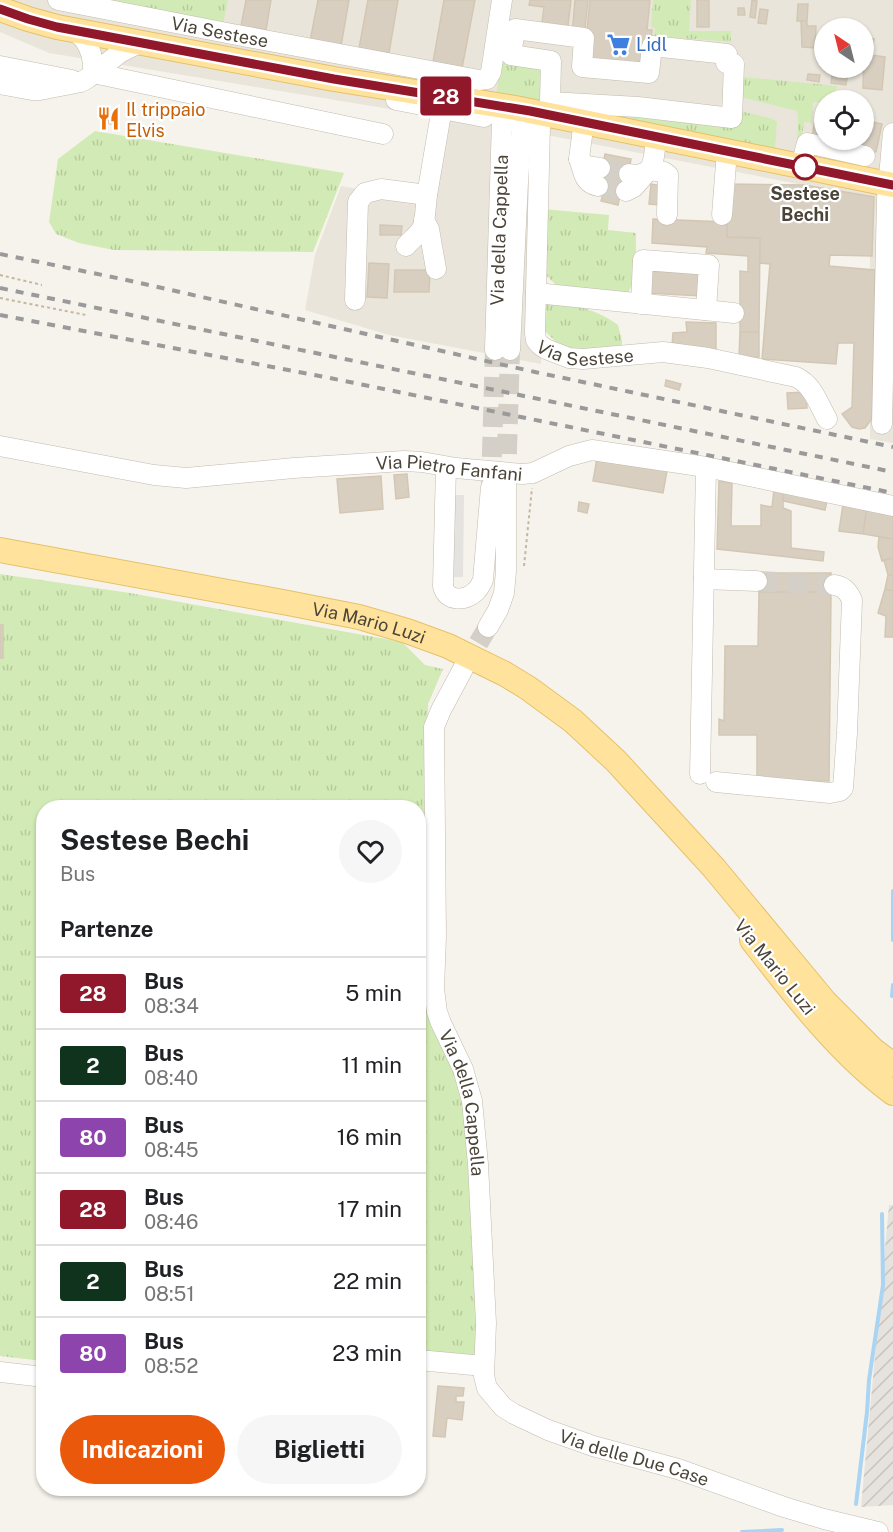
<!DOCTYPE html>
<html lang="it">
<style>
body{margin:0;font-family:"Public Sans",sans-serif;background:#f6f6f6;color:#202124;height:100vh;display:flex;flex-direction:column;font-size:22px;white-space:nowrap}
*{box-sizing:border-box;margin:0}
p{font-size:20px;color:#757577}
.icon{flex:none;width:33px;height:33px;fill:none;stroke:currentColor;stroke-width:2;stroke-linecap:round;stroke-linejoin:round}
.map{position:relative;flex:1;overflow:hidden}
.panel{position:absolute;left:36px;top:800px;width:390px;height:696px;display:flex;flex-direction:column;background:#fff;border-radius:24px;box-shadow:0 2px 4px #0004}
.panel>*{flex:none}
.badge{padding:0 12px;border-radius:4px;font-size:21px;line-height:39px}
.needle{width:39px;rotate:325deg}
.controls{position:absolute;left:814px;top:18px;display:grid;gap:12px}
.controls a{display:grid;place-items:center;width:60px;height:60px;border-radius:50%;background:#fff;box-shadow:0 2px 4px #0004;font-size:30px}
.map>.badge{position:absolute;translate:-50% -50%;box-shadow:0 0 0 3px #fff}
h2{padding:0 24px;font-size:22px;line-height:54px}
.round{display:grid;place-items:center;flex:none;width:63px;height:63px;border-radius:32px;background:#f6f6f6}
.head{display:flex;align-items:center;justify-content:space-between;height:102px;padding:0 24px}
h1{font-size:28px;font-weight:700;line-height:45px}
.action{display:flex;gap:12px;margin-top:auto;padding:12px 24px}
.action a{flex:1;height:69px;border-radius:36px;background:#ea580c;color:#fff;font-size:24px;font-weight:700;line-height:69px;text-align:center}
.action a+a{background:#f6f6f6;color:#202124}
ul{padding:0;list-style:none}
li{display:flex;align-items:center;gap:18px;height:72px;padding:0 24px;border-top:2px solid #e0e0e0}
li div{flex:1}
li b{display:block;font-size:22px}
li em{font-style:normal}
li .badge{min-width:66px;font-weight:700;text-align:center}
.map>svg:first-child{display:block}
.residential{fill:#eae5da;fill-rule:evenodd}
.industrial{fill:url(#industrial-furrows)}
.grass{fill:url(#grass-tufts)}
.parking{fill:#e5e3e0}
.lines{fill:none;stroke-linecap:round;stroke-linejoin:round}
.stream{stroke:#a9d4f2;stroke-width:4}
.building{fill:#d8cfc1;stroke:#d3c7b4;stroke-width:1.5}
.minor-tunnel{stroke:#d4d0c8;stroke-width:20;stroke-dasharray:20 10;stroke-linecap:butt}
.minor-casing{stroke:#c2bbae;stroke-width:21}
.major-casing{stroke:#e6c16a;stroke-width:26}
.path{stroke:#c4b79f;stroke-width:2;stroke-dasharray:3 3;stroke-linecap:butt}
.minor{stroke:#fff;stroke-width:20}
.major{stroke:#ffe39c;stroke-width:24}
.rail{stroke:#9a9a9a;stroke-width:4;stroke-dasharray:8 8;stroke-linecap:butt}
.line-casing{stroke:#fff;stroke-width:14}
.line{stroke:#91172a;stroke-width:9}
.stop-dot{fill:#fff;stroke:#91172a;stroke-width:3}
.labels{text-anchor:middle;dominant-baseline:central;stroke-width:4.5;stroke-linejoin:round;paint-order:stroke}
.street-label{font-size:18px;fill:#4b4439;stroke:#fff}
.shop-label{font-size:18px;fill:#366cbe;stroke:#fff;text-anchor:start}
.food-label{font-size:18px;fill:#c56008;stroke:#fff;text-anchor:start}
.stop-label{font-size:18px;font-weight:bold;fill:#4b4439;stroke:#fff}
</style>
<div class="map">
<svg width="893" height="1532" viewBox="0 0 893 1532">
<defs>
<pattern id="industrial-furrows" width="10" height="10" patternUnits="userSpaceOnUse" patternTransform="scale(1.5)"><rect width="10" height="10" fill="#e6e2dd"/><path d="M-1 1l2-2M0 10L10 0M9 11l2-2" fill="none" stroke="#c7c3be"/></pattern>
<pattern id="grass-tufts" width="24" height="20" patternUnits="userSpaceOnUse" patternTransform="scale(1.5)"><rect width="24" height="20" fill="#d2eab5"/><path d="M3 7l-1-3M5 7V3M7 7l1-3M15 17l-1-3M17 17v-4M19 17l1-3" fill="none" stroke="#b6ca9c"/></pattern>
</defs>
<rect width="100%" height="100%" fill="#f6f3ec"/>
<path class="residential" d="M0,0h893v443l-23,-4v-241l-323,-63 -6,229 -152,-29 -84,-25 10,-55 26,-69 88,15 16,-83 -396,-65 -49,-21zM825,28h39v40h-39zM825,100h39v40h-39z"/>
<path class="industrial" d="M889,1205h4v300l-32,2z"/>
<path class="grass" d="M100,0h128l-5,24z
M653,0h38l-2,31h42v11l-77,-6 1,-8 -4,-1z
M511,55l40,6 -1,41 182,7 41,10 4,3 -2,26 -232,-40 -47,-14 7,-34z
M734,76l103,10 -5,14h-7v3l-12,-1 -1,21 -8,-1 -4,30 -3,1 1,-35 -1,-7 -64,-16z
M95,131l249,42 -31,79 -199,-2 -35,-7 -23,-9 -7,-12 9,-63z
M543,209l66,6 -1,15 28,3c-1,20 4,44 -9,61l-70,-8 -10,-10 -6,-9z
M541,299c29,6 53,8 77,26l4,16v8l-47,1 -18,-7 -13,-13z
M0,574l130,19 272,49 23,23 18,4 -15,35 -2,106 6,174 36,121 9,246 -5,5 -53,-3 -1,-546h-374l-1,554 -43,-5z"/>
<path class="parking" d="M451,495h13l-1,82h-13z"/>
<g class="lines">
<path class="stream" d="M893,891v49
M892,996l1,-11
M856,1504l11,-92 2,-32 14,-95 -1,-71
M742,1532l40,-2"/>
</g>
<path class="building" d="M246,0h25l-5,30 -25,-4z
M318,0h31l-8,46 -31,-5z
M368,0h30l-9,53 -30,-5z
M444,0h31l-13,68 -29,-6z
M530,0h41l-4,34 -26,-4 3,-23 -15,-2z
M575,0h13l-4,36 -12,-1z
M590,0h60l-3,30h5l-4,37 -64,-8z
M697,0h12v27h-12z
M752,0l5,1 -2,17 -5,-1z
M798,4h10l-1,17h-10z
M738,8h6l1,7h-7z
M760,9l8,1 -2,14 -8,-1z
M801,21h6v5h9l-1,22 -13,-1z
M864,38l10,1 -3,16 -7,-1z
M815,40l10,1v8l-10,-1z
M864,54l21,3 -3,33 -19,-2z
M833,69l15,1 -2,15 -15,-2z
M808,74l12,1 -1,7 -12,-2z
M817,112l8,1v27h39v-20l18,4 -6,28 -65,-12z
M103,114l11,2 -2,8 -10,-2z
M605,154l26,5 -6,35 -5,1 -22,-6z
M651,184l11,2 -2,19 -11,-1z
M728,184l76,1 70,12 -2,59 -42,-1 -1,11 46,4 -3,143 -1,7 -6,8 -6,1 -7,-2 -10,-13 10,-7 2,-64h-16l-2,21 -74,-5 8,-95 -10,-1v-25l-33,-1z
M604,191l16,4 -2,10 -17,-4z
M653,219l74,3v15l33,1 -1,94h-19v-61l8,1v-16l-42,-3 1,-6 -55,-4z
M380,225l22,1 -1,9h-21z
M369,263l20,1 -2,34 -20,-1z
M395,270h35l-1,22h-35z
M649,271l54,3 -1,22 -55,-3z
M686,322l30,1v28l-44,-4 1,-14 14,-1z
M740,332h19v25h-20z
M666,380l15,4 -2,6 -14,-4z
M806,392l1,16 -19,1 -1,-16z
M597,458l70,13 -4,22 -70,-12z
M407,474l2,23 -13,2 -2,-24z
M381,476l2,33 -43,4 -3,-34z
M719,481l13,2 -1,43h30v-21l11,2 2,-17 9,2v16l8,3v37l33,4 -1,9 -106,-12z
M783,492l44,9 -2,9 -42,-9z
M579,502l10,2 -2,9 -9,-2z
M843,504l24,3 -4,27 -24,-3z
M867,507l26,5v27l-30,-5z
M879,537l14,2v19l-11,3 -4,-14z
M893,558v17h-5l-4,-15z
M759,573h72v19h-72z
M888,575h5v16l-8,-2z
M885,589l8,2v46h-8l1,-21 -8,-3z
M759,592h72l-2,189h-72v-46h-38v-16l5,2 1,-75h33z
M0,625h3v33h-3z
M418,1019h4l1,12h-5z
M438,1386l26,2 -1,8h-7v6h8l-2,18 -15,-2 -2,19 -12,-1z"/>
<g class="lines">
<path class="minor-tunnel" d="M600,168l29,6
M598,186l28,5
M506,484l4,-134
M491,487l4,-137
M757,581l77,4
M463,669l25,-42"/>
<defs>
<g id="minor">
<path id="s1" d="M58,0l174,34 247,46 8,-1 4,-7 11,-72"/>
<path d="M515,29l69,9 -2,29 67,6 3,-27 75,8 -1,9 8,1 -2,54 -94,-11 -88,-5 1,-41 -40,-6z"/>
<path d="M73,30c15,8 21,26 20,43"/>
<path d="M0,66l72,14"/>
<path d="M93,73l290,61"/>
<path d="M0,84l32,6h8l41,-8 7,-4 33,-26 20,-10"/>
<path d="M396,100l88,17"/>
<path d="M506,118l16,6 -4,58 -8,168"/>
<path d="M584,121l-5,38 7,7 14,2"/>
<path id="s2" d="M540,126l-5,207 1,7 4,5 6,4 23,9 14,1 80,-7 45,6 88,19c17,8 22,26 31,42"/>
<path d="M579,159c5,13 4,24 19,27"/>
<path d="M801,166l6,-23 58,13"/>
<path d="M650,170l14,2 4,3 -1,40"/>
<path d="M629,174c27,5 25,-18 27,-38"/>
<path d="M626,191l8,-4 13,-15"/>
<path d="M722,215l5,-64"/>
<path d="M424,220l5,9 7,40"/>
<path d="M406,246c5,-6 15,-13 17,-20 2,-4 3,-24 4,-31"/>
<path d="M536,293l198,20"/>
<path d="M355,300l3,-98 7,-9 16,-4 46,6 17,-99"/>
<path d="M641,304l2,-44 66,5 -3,45"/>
<path id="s3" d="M495,350l7,-230h38"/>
<path d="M882,424l5,-225 6,-66"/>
<path id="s4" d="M0,446l154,29 32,3 108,-10 110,-7 18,1 34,6 66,6 11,-1 36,-17 23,-6 114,17 187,39"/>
<path d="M446,467l-3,119c3,16 22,15 32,6 4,-3 6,-8 8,-12l8,-93"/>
<path d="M704,579l53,2"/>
<path d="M488,627l10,-17 6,-17 2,-22v-87"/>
<path id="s5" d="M463,669l-22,41 -7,17 2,209 -2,53 3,23 4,11 22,46 9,32 6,63 8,159 -2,53 3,12 16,19 11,7 34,16 45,16 85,23 106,38 40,12 54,13"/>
<path d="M700,774l6,-307"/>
<path d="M716,782l114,11 10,-2 3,-3 4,-55 5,-133c-4,-9 -9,-14 -18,-15"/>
<path d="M418,1360l66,6"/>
<path d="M0,1372l44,5"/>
</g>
<g id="major">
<path d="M0,9l28,10 29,8 277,52 181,29 378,77"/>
<path id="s6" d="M0,550l288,53 71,14 48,14 41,15 57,28 23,14 45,33 43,40 98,107 111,134 48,48 20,15"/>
<path d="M752,940c42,54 86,112 141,153"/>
</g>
</defs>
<use href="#minor" class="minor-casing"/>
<use href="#major" class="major-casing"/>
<path class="path" d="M0,275l42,10
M0,298l86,17
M524,566l8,-78"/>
<use href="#minor" class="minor"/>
<use href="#major" class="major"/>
<path class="rail" d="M0,254l122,25 413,93 358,75
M0,288l893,184
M0,315l325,62 568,116"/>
</g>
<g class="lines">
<defs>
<path id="line" d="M0,9l28,10 29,8 277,52 196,32 363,74"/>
</defs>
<use href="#line" class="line-casing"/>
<use href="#line" class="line"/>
</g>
<defs>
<symbol id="supermarket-bare" viewBox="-9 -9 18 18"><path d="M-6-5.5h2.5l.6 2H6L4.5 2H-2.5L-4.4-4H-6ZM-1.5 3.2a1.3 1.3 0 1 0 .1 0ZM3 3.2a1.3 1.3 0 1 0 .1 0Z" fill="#3f7fe0" stroke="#fff" stroke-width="2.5" paint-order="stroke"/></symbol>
<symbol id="restaurant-bare" viewBox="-9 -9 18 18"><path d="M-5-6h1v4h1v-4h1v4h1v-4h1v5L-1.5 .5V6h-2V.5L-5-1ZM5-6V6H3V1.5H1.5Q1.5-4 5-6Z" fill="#e8710a" stroke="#fff" stroke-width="2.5" paint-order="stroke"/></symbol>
</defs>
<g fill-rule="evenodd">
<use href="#supermarket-bare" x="602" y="28" width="33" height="33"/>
<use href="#restaurant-bare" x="92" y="102" width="33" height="33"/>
</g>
<circle class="stop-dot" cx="805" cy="167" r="12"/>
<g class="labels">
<g class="street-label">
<text stroke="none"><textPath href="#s1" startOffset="165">Via Sestese</textPath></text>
<text stroke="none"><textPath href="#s3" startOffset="120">Via della Cappella</textPath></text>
<text stroke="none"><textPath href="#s2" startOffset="268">Via Sestese</textPath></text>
<text stroke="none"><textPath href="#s4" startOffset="453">Via Pietro Fanfani</textPath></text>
<text stroke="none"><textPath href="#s6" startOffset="376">Via Mario Luzi</textPath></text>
<text transform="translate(775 967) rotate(51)">Via Mario Luzi</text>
<text stroke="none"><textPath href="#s5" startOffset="446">Via della Cappella</textPath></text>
<text stroke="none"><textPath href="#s5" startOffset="900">Via delle Due Case</textPath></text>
</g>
<g class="shop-label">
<text x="636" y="44">Lidl</text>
</g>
<g class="food-label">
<text x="126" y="109">Il trippaio<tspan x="126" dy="21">Elvis</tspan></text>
</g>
<g class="stop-label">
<text x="805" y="193">Sestese<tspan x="805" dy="21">Bechi</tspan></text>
</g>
</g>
</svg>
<div class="controls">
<a><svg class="needle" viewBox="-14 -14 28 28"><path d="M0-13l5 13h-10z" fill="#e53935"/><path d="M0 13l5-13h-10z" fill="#757577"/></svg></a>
<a><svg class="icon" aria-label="locate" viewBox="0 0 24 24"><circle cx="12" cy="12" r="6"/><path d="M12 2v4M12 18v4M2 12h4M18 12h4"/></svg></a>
</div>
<b class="badge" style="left:446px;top:96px;background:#91172a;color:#fff">28</b>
<section class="panel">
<div class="head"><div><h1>Sestese Bechi</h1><p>Bus</p></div><a class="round"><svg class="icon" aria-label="heart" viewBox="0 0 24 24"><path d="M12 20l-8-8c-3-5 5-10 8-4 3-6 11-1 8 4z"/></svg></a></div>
<h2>Partenze</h2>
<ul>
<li><span class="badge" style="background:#91172a;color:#fff">28</span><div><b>Bus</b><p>08:34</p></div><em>5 min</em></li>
<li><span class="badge" style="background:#10331d;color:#fff">2</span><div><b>Bus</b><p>08:40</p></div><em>11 min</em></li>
<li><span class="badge" style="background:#8e44ad;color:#fff">80</span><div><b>Bus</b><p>08:45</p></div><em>16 min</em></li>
<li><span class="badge" style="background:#91172a;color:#fff">28</span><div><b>Bus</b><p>08:46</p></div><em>17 min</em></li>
<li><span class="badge" style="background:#10331d;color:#fff">2</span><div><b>Bus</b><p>08:51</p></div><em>22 min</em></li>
<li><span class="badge" style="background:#8e44ad;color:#fff">80</span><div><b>Bus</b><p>08:52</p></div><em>23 min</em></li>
</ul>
<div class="action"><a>Indicazioni</a><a>Biglietti</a></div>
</section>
</div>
